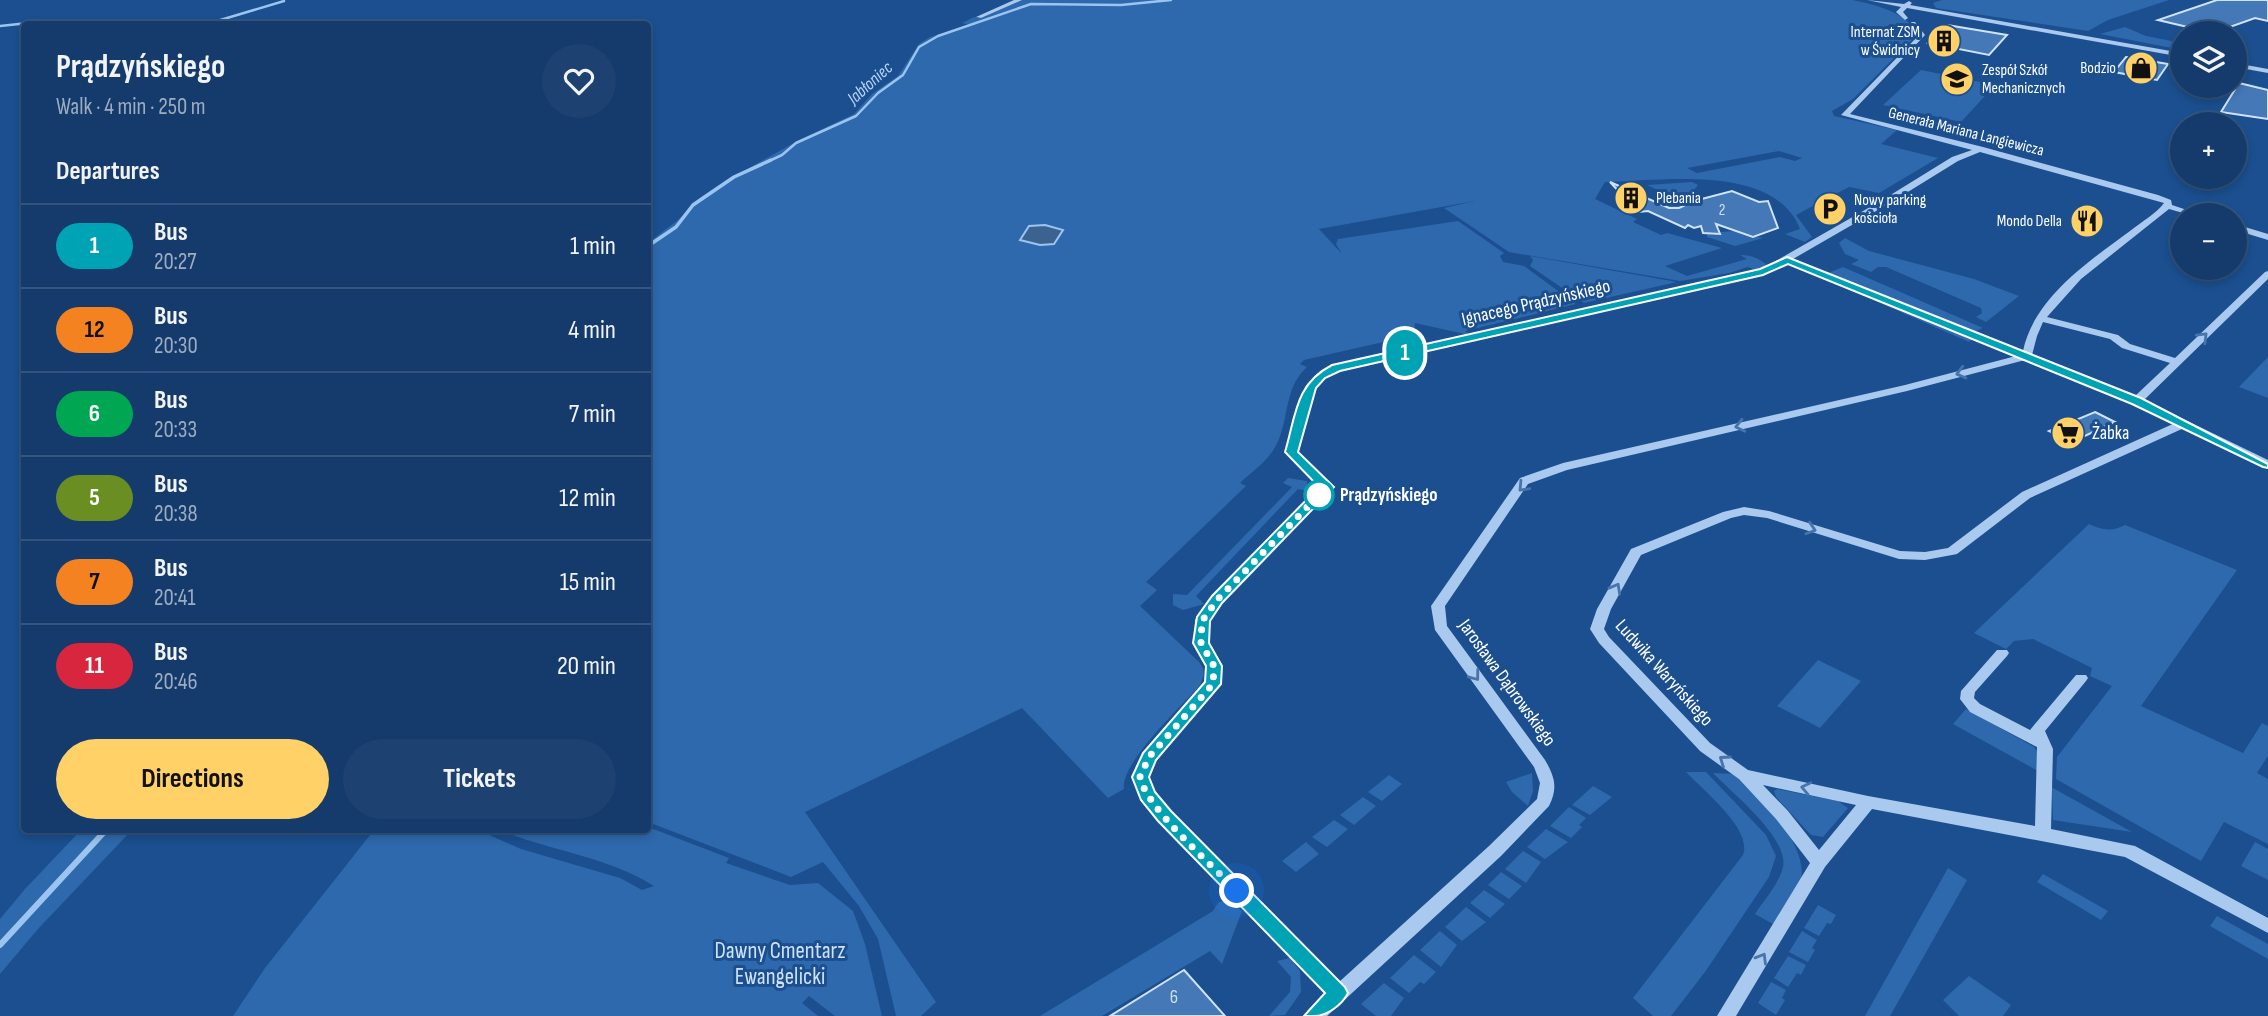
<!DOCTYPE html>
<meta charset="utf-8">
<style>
body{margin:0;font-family:"Sofia Sans Condensed",sans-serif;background:#1d4271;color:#f1f3f6;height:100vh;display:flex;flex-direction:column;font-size:26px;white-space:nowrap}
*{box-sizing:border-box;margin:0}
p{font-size:23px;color:#9dadc1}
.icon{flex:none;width:38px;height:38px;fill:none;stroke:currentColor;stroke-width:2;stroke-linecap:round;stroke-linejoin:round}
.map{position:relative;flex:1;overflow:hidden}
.sheet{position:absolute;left:21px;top:21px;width:630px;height:812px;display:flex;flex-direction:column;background:#143b6b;border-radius:7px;box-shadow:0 4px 10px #0003,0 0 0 2px #33557e}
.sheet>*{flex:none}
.badge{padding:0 14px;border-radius:23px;font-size:24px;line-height:46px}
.fabs{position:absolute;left:2170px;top:21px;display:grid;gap:14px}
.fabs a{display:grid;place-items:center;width:77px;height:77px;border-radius:50%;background:#143b6b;box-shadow:0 4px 10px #0003,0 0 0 2px #33557e;font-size:35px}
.you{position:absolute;width:35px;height:35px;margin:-18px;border:5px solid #fff;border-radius:50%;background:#1a73e8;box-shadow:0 0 0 10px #1a73e833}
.map>.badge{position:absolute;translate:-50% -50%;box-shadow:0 0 0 4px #fff}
h2{padding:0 35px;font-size:26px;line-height:63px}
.round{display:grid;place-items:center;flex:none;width:74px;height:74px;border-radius:37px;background:#1d4271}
.overview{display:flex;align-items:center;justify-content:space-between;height:119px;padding:0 35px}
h1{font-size:33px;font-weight:700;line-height:52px}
.action{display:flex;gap:14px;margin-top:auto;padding:14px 35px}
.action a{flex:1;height:80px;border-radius:42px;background:#ffd166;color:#111;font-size:28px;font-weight:700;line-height:80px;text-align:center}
.action a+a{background:#1d4271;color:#f1f3f6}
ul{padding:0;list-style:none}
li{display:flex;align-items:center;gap:21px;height:84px;padding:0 35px;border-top:2px solid #33557e}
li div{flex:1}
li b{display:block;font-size:26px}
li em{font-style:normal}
li .badge{min-width:77px;font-weight:700;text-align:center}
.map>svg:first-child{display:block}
.green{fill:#2e69ad;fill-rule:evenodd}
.water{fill:#3c6290;stroke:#9cc4f0;stroke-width:2}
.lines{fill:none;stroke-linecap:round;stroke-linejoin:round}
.stream-far2{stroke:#9cc4f0;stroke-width:2.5}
.stream-far1{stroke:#9cc4f0;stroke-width:3.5}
.stream{stroke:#9cc4f0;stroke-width:6}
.building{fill:#4478b7;stroke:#cfe3fa;stroke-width:2}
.minor{fill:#a9c9ee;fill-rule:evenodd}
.oneway{stroke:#4674ac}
.line{fill:#00a3b4;stroke:#fff;stroke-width:2}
.walk{stroke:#fff;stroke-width:7;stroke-dasharray:0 12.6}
.stop-dot{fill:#fff;stroke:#00a3b4;stroke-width:3.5}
.labels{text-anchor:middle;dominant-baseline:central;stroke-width:6;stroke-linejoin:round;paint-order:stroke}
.far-poi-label{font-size:16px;fill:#fff;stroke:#1b4f8f;text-anchor:end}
.far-street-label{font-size:16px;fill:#fff;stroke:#1b4f8f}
.number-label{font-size:16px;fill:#d0dded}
.far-water-label{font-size:18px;font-style:italic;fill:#b5d3f5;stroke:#1b4f8f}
.street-label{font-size:19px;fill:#fff;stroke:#1b4f8f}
.poi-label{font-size:19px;fill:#fff;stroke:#1b4f8f;text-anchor:start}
.stop-label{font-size:19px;font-weight:bold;fill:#fff;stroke:#1b4f8f;text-anchor:start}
.near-number-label{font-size:19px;fill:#d0dded}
.near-park-label{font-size:23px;fill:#cfe3fa;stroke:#1b4f8f}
</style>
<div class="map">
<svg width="2268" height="1016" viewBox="0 0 2268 1016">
<rect width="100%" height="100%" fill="#1b4f8f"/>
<path class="green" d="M1021,0h831c22,4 54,12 66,34l-65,65 -21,12 2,5 63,14 -16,14 57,14 -59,35 -30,-6 -53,28 16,22 -7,5 -20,-8 15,-5c-26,-66 -138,-48 -195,-47l-10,17 42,20 -4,3 28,13 6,-2 55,15 -57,18 22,10 60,-17 -7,-4c11,0 19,3 27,10l-12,5 -7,-3 -19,6 -49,8 -171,-29 -65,-44 31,-7 -156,28 23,25 -6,-10 2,-5 120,-18 46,32 -4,3 3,6 21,4 52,38 -111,27 4,4 -54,-12 -1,12 -110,25 -4,4 7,3c-26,23 -16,59 -35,85 -8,12 -22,21 -32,31l6,3 -100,96 11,8 -17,16 59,56c7,9 5,14 1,23 -18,21 -80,78 -76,104l-16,9 -86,-90 -217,104 131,190 -15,14h-25l-18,-77 -19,-33 -36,-44 -32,15 -143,-55v-579l30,-23 20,-21 19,-13 82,-46 55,-26 18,-20 26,-18 21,-32 11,-7 40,-12 -8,-2 12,-6 7,1zM1779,151l23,7 -7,3 -15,-4 -83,16 -10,-5z
M1942,0h227l-61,20 -20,11 -152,-23 -3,-5z
M2125,27l21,9 36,7v7l-82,-16z
M1921,70l74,15 -34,37 -78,-17z
M1692,182l6,3c-14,17 -16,29 -39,19l15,-6 -27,-13z
M1734,231l29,7 -28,8 -28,-9v-3l14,1 -1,-3z
M1845,238l24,13 105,28 45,17 -33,26 -10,-5 6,-4 -1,-5 -95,-41h-8l-7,5 -20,-8 8,-4 -14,-6 -6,-11z
M1530,256l147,26 -93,21 -54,-37 3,-6z
M1843,267l140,61 -8,3 -147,-58z
M1812,273l161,65 -4,4z
M2268,357v41l-29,-11z
M1288,478l19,3v10l-9,-2 -102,107 8,8 -21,6 -10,-5v-11l14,1 105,-108 -9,-4z
M2089,524c13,6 22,8 36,1l112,45 -96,136 102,47 19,-30 6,3v30l-11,17 11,6v65l-44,-22 -23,39 -145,-82 1,-22 55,-71 -22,-10 2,-8 -59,-29 -19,2 -8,8 -32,-16z
M1818,660l43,21 -41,47 -43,-22z
M1966,709l68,38 4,6v18l-85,-47z
M1686,772h20l60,63 10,21 -7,21 -64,95 -34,44h-18l-20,-18 110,-143c10,-25 -40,-65 -57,-83z
M1532,773l1,18 -5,15 -16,-14 -6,-10z
M1713,773l25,1c22,25 79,77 60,115 -6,12 -17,24 -25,35l-18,-10c9,-14 24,-30 28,-47 6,-29 -51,-74 -70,-94z
M1389,775l13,9 -20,17 -14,-9z
M1593,786l19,11 -22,18 -18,-10z
M2052,788h1l79,44 -79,-12z
M1777,789l61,12 10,7 -25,29 -12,-2 -35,-38 -2,-6z
M1363,797l13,9 -22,19 -14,-10z
M1569,807l17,11 -7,7 3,2 -11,11 -21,-12z
M1334,820l14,9 -21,18 -15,-10z
M648,827l81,31 -3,5 64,22 28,-2 35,28 12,33 17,72h-47l-26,-20 -7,7 16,13h-585l32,-48 109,-138h104l43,19 99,29 22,12 12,-4c-47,-30 -104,-35 -154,-56h148z
M1546,829l22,13 -23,17 -18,-12z
M81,830h51l-94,99 -38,45v-55l25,-30z
M1306,842l13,12 -23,18 -14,-11z
M2255,842l13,7v31l-27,-14z
M1523,851l18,11 -15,21 -21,-14z
M1948,868l19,12 -77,136h-25z
M1501,872l21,14 -13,13 -21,-14z
M2043,874l65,37 -7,9 -64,-38z
M1484,890l21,14 -15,14 -20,-15z
M1227,899l15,12 -20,53 -12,-13 -108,65h-62l173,-105 5,-8z
M1818,905l18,10 -5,9 -4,-1 -8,13 -15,-8z
M1466,907l20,15 -24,19 -17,-14z
M2217,916l51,28v15l-58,-33z
M1440,931l17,14 -16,22 -21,-17z
M1802,931l15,9 -5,8 3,2 -7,12 -19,-10z
M1414,955l22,17 -12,12 -4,-2 -11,11 -19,-15z
M1788,956l18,9 -5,10 -4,-2 -9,14 -14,-9z
M1290,958l10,13 1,21 -16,23 -16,1 21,-24 1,-15 -14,-16z
M1969,976l42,29 -8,11h-44l-16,-16z
M1771,982l15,8 -4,8 3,2 -9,15 -18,-12z
M1384,983l20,15 -13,18h-15l-15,-12z"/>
<path class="water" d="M1045,225l18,5 -9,14 -14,1 -20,-5 9,-14z"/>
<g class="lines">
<path class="stream-far2" d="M207,24l77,-23
M0,26l47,-5 13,3
M767,162l15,-7 14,-12 60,-27 22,-23 25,-18 16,-28 19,-11 93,-32 90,1 50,-5"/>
<path class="stream-far1" d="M648,246l28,-19 17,-22 41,-28 37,-17"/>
<path class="stream" d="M0,945l106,-115"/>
</g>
<path class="building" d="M2217,0h51v21l-13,-3 -42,15 -55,-13z
M1947,25l60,10 -18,20 -61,-12z
M2126,57l42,7 -11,16 -43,-8z
M2239,83l29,7v29l-47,-7z
M1610,182l59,26h10l15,-7 38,-10 27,11 9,-1 10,27 -25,9 -37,-13 4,10 -17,-1 -2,-7 -7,2 -6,-3 -3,3 -37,-17 -10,1z
M2095,412l20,10 -43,20 -23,-11z
M1184,970l41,46h-115z"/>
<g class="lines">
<path class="minor" d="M1014,0h8l-41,18 -5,-1z
M1867,0l37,4 5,-3 3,2 -2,2 272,48v4l-275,-49 -4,4 5,6 -3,2 -9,-8 5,-5z
M1911,22h4l10,13 -75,79 133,33 175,48 13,5 1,5 30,10h-12l-21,-6 -88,70 -34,38 71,18 12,9 45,14 90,-86 3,-1v8l-124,121 124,60v8l-84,-40 -154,70 -73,56 -5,1 -27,5 -26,-1 -132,-41 -23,-3 -13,3 -90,37 -30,54 -7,20 5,8 101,106 38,27 120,26 167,30 2,-79 -67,-35 -10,-13 1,-8 36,-41h10l2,3 -2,3 -32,36 -1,6 6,6 50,26 46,-55h10l2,3 -2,3 -41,50 8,18 -2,80 84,17 133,72v15l-143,-76 -253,-48 -47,58 -89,149h-19l93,-153 -34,-44 -37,-40 -39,-28 -101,-108 -9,-14 7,-20 34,-60 92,-37 21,-5 25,4 131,40 25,1 23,-4 74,-56 153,-69 -42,-20 -108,-43 -118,31 -340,79 -39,14 -83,122 2,20 98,134c10,17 13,28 4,46l-48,50 -174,160h-22l3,-6 18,-17 -167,-173 -17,-20 -10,-23 12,-24 62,-70 1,-17 -13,-23 1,-23 2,-3 15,-21 108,-109 -34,-35 19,-65 12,-13 15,-8 428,-96 124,-71 68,-42 20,-7 -131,-35 78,-80zM1980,152l184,51c-8,11 -23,19 -34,28 -42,31 -96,67 -107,120l-230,-92 97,-56 68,-42zM1786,263l230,93 -111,29 -342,78 -43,15 -89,128 4,24 99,137 6,16 -3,16 -48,47 -150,136 -168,-170 -16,-19 -7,-16 7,-17 65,-76 1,-18 -13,-23 1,-23 13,-18 111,-115 -35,-36 17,-63 10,-10 14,-8 424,-95zM2043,322l67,17 12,9 48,15 -35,33 -103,-41 5,-19zM1763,785l93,20 -37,45 -31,-39z
M2235,63l33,6v4l-33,-6z
M2235,224l33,10v6l-33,-10z"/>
</g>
<defs><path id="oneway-chevron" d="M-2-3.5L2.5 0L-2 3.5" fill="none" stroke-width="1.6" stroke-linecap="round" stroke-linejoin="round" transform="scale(1.75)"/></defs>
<g class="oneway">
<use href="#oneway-chevron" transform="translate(2203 337) rotate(-45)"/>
<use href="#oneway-chevron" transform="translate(1961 373) rotate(165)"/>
<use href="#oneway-chevron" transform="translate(1740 426) rotate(167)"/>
<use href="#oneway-chevron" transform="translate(1523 487) rotate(133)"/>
<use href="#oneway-chevron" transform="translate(1811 529) rotate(18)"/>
<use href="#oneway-chevron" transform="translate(1616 588) rotate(-61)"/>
<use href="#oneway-chevron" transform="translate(1475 676) rotate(53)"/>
<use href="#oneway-chevron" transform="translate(1724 760) rotate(-145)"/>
<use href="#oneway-chevron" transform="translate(1806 788) rotate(-168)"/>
<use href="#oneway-chevron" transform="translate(1762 958) rotate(-59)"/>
</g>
<path class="line" d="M1787,257l354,141 127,66v4l-5,-1 -131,-63 -344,-140 -25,11 -423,96 -15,7 -9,10 -18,64 36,35 -112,116 -12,18 -1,22 13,23 -1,18 -65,76 -7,17 6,15 16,19 174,176 3,6c-6,12 -21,23 -34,23h-10l21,-23 -167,-172 -17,-21 -9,-23 11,-24 62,-71 1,-16 -13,-23 4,-26 15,-21 107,-109 -34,-35c11,-37 10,-68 47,-87l428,-96z"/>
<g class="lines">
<path class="walk" d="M1237,891c-24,-25 -91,-83 -97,-114l9,-20 64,-73 1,-18 -13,-23 1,-22 15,-21 102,-105"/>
</g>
<defs>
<symbol id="building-disc" viewBox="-11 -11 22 22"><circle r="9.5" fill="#ffd166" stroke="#1b4f8f"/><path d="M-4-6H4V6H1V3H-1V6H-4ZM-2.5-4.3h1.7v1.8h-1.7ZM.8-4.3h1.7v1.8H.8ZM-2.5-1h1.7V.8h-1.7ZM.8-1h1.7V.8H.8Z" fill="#111"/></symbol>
<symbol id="shop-disc" viewBox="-11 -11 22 22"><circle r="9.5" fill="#ffd166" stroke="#1b4f8f"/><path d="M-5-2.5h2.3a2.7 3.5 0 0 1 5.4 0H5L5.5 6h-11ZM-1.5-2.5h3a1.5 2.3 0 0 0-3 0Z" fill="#111"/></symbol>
<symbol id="university-disc" viewBox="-11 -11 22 22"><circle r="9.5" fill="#ffd166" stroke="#1b4f8f"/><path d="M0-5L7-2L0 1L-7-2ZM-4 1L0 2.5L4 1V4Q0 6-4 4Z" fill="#111"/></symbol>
<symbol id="parking-disc" viewBox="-11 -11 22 22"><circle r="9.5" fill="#ffd166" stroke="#1b4f8f"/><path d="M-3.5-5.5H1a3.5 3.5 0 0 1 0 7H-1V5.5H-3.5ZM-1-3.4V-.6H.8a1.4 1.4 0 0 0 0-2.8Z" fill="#111"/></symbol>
<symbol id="restaurant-disc" viewBox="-11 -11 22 22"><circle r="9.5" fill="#ffd166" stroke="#1b4f8f"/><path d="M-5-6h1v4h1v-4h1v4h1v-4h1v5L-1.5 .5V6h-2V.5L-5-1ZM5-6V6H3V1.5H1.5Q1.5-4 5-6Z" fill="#111"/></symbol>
<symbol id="supermarket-disc" viewBox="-11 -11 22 22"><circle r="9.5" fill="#ffd166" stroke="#1b4f8f"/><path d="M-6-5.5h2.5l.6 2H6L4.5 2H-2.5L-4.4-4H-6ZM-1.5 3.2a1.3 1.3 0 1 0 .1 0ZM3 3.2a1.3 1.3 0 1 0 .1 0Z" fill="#111"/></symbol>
</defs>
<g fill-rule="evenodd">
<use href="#building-disc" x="1925" y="22" width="38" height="38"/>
<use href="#shop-disc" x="2122" y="49" width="38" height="38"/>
<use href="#university-disc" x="1938" y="60" width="38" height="38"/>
<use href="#building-disc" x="1612" y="179" width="38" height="38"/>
<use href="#parking-disc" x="1811" y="190" width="38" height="38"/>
<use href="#restaurant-disc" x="2068" y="202" width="38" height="38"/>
<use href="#supermarket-disc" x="2049" y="414" width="38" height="38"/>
</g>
<circle class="stop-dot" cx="1319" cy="495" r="14"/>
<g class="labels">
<g class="far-poi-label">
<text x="1920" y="32">Internat ZSM<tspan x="1920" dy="18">w Świdnicy</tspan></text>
<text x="2116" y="68">Bodzio</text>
<text x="1982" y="70" text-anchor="start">Zespół Szkół<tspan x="1982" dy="18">Mechanicznych</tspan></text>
<text x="1656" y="198" text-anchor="start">Plebania</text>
<text x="1854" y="200" text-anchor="start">Nowy parking<tspan x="1854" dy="18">kościoła</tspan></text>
<text x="2062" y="221">Mondo Della</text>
</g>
<g class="far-street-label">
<text transform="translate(1966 132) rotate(14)">Generała Mariana Langiewicza</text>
</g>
<g class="number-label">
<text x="1722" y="210">2</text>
</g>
<g class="far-water-label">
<text transform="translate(870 83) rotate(-42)">Jabłoniec</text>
</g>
<g class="street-label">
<text transform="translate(1536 303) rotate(-13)">Ignacego Prądzyńskiego</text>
<text transform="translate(1664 673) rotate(48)">Ludwika Waryńskiego</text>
<text transform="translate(1507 683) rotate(54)">Jarosława Dąbrowskiego</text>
</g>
<g class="poi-label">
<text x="2092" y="433">Żabka</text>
</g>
<g class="stop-label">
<text x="1340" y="495">Prądzyńskiego</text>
</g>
<g class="near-number-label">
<text x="1174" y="997">6</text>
</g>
<g class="near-park-label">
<text x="780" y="951">Dawny Cmentarz<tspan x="780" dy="26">Ewangelicki</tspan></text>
</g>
</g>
</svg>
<div class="fabs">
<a><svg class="icon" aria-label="layers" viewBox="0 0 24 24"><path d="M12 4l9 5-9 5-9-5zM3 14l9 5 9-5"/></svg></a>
<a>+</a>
<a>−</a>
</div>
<div class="you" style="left:1237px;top:891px"></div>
<b class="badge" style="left:1405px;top:353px;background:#00a3b4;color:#fff">1</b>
<section class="sheet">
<div class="overview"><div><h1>Prądzyńskiego</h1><p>Walk · 4 min · 250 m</p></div><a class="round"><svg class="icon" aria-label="heart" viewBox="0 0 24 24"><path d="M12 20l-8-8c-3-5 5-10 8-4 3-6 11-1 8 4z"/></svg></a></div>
<h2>Departures</h2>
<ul>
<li><span class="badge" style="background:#00a3b4;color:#fff">1</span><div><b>Bus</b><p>20:27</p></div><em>1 min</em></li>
<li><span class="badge" style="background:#f58220;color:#111">12</span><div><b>Bus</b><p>20:30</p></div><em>4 min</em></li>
<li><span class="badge" style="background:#00a651;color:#fff">6</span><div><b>Bus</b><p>20:33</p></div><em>7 min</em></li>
<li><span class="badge" style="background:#6b8e23;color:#fff">5</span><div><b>Bus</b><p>20:38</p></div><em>12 min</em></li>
<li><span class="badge" style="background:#f58220;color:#111">7</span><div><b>Bus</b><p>20:41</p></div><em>15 min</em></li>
<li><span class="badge" style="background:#d7263d;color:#fff">11</span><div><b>Bus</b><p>20:46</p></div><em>20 min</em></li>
</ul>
<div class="action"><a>Directions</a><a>Tickets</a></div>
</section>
</div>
